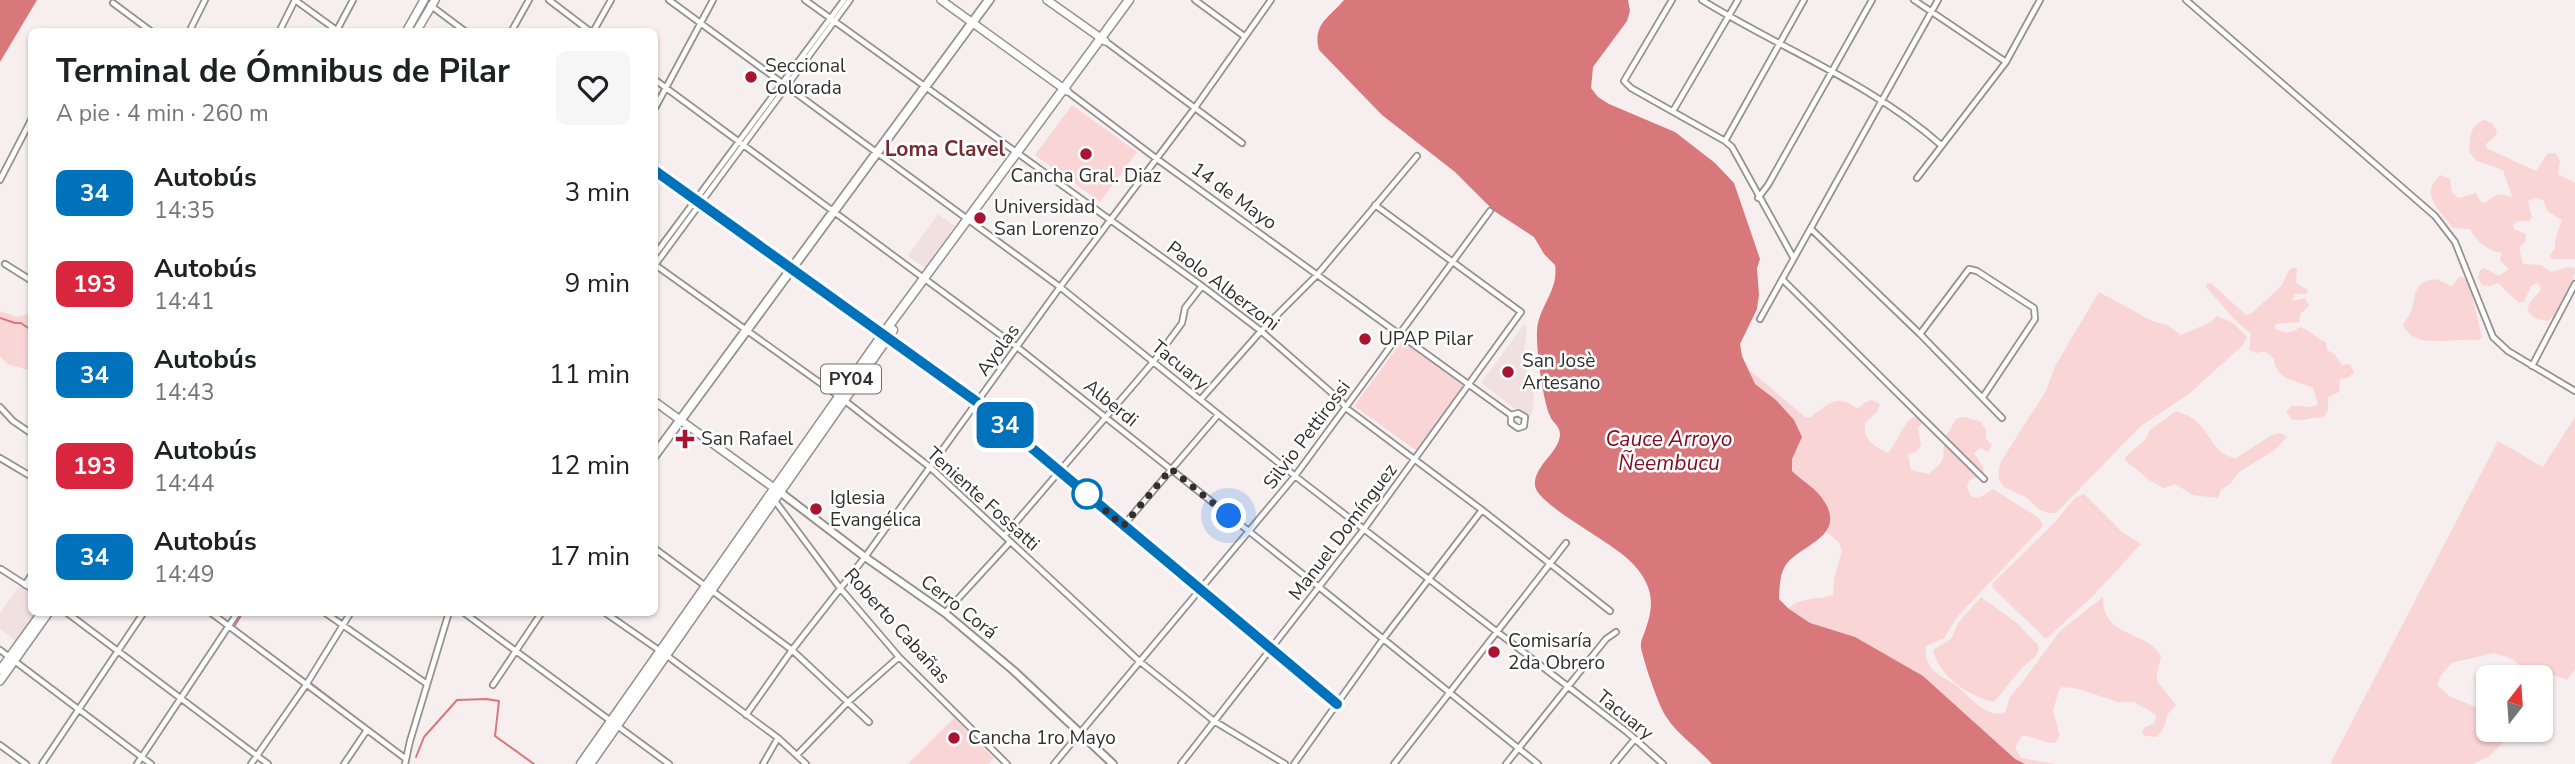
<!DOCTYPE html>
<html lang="es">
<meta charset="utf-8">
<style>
body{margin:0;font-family:"Nunito Sans",sans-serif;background:#f6f6f6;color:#202124;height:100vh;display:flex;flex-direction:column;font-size:26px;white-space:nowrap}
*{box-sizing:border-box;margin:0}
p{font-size:23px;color:#757577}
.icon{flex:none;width:38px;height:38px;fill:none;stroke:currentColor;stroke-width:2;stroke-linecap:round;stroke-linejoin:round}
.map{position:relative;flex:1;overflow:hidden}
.panel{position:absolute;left:28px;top:28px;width:630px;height:588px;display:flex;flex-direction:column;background:#fff;border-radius:10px;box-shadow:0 2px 5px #0004}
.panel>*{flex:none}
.badge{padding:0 14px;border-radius:10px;font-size:24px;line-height:46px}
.needle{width:46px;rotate:17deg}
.buttons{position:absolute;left:2476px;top:665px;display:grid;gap:14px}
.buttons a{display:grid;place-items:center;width:77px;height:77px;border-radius:10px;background:#fff;box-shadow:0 2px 5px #0004;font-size:35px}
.you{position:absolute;width:35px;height:35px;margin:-18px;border:5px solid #fff;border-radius:50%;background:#1a73e8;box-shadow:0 0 0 10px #1a73e833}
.map>.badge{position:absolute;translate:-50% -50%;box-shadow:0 0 0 4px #fff}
.round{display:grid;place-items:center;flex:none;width:74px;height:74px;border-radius:10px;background:#f6f6f6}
.summary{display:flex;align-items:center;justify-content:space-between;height:119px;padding:0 28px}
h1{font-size:33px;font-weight:700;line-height:52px}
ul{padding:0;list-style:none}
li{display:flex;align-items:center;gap:21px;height:91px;padding:0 28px}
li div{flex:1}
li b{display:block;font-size:26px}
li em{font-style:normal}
li .badge{min-width:77px;font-weight:700;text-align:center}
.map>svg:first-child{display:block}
.built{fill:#f0e0df}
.green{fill:#f9d5d5}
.water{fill:#d8787a}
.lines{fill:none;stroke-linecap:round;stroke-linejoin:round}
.stream{stroke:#d8787a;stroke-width:2}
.minor-casing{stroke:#969090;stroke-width:8}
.tertiary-casing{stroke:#969090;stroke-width:10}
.secondary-casing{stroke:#969090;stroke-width:10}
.primary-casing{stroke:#969090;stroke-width:11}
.minor{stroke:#fff;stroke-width:4.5}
.tertiary{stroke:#fff;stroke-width:6}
.secondary{stroke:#fff;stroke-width:7}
.primary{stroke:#fff;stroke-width:8}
.line-casing{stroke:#fff;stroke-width:16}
.line{stroke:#0072bc;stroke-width:10}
.walk{stroke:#322f2f;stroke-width:7;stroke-dasharray:0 12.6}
.poi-dot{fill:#aa1430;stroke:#fff;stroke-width:2.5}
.stop-dot{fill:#fff;stroke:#0072bc;stroke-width:3.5}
.labels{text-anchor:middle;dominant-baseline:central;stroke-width:5;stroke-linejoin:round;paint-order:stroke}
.shield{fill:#fff;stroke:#706d6d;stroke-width:2}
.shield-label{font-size:18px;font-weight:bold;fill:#322f2f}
.poi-label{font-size:19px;fill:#322f2f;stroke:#fff;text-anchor:start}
.street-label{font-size:19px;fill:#322f2f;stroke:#fff}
.neighbourhood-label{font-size:21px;font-weight:bold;fill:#742d32;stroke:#fff}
.water-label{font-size:21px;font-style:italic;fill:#840b23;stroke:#fff}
</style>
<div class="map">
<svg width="2575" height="764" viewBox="0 0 2575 764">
<rect width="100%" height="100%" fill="#f7efef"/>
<path class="built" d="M938,214l17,12 -30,42 -17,-12z
M1524,324l3,5 -4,31 11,35 -2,18 -3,6 -48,-36z
M21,583l10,7 1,22 6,1 -20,29 -18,-13v-16z"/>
<path class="green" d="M1072,105l65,47 -37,50 -65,-47z
M2484,120l8,3 5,8 -1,4 -10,9v4l50,23 12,-18h8l4,8 -2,13 17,9v76h-24l-1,-4 5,-7v-8l7,-20 -14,-8 -5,-12 -8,-2 -7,3 4,17 -3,3h-12l-4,4 1,4 12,5 -1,8 -6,5 4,17 18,1 10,7 17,-5 7,1c0,16 -14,44 -27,53l-13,-2 -8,-9 3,-8 11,-12 -3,-7 -7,3 -7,16 -5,1 -21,-20 -7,3 -9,-1 -4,-7 2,-8 4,-2 15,8 10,-7 -9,-8 1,-8c-14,-3 -25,-12 -31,-24l-17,-1c-11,-15 -36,-35 -12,-53l9,4 2,14 7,5 17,-5 4,8 4,2 14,-9 14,3 -9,-27 -26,-9 -8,-9c3,-16 -2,-24 15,-32z
M2292,268h5l-1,15 12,7 -1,4h-12l-3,7 13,-3 4,8 -9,8v8l-25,2v5c10,4 16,5 25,-2 11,3 14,11 26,15l1,8 7,4 8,11 8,-1 4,8 -6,6 -8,1 -1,13 -11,5v13l-4,7c-12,-1 -22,6 -33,2l-5,-7 6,-6 18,1 8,-3 -5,-16c-16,-9 -37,-6 -39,-29l-9,-8 -9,2 -7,-3 2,-16 -15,-13 -30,-34 1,-3 4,-1 35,32 5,-1 31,-29 7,-15z
M2459,277l9,1 14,59 -3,3c-7,1 -11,-1 -18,0 -21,0 -45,7 -58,-14 1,-4 4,-7 6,-10 9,-17 0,-34 27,-37l16,7z
M2099,292l53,29 15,4 14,10 30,-13 6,-6 16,7 14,14 -4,8 -53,48 -49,33 -85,87h-8l-8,-3 -13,-12 -23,-11 -5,-7v-9l1,-8 46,-72 9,-25z
M0,311l17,6 14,-4v58l-24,-7 -7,-8z
M1402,341l62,45 -47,65 -63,-45z
M1751,371l54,46h6c17,-13 26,-24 47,-8l6,-6 8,-3 8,4 -3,8 -12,11c-2,16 9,24 23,30 13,-14 13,-32 32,-39l4,8 -6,6 3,18 -5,6 -8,2 3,16 17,4c21,-15 13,-16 17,-35 2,-8 9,-14 12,-21l8,-1 16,5 5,8v9l6,6 -4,7 -7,-4 -7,5 9,14 1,8 -15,5 -2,8 4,8 8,2 14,-9 46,29 4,8 -85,90 -14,22 -18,8c0,6 -1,11 2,17 6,12 20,16 30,24 14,11 27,31 47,26l5,-16 11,-13 39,-53 43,-34c-1,41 43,33 58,59l-4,17v8l19,24 -8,9 -5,16 -6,7 -12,-1 -3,-4 2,-4 11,-5 1,-8 -22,-13h-17l-38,-13 -17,-2 -3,3 -6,21 7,25 -5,7c-11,0 -23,-8 -33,-7l-7,11 6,11 35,6h-51l-219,-153c12,-14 30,-11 47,-16l1,-17 8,-27 -3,-8 -12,-11 -19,-29 -64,-126z
M2176,411c7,3 15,5 20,10 15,13 18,34 40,37l36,-23 9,-2 6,4 -12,13 -36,22 -8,11 -10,7 -3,8 -25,-3 -18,-11 -11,4 -15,-8 -23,-19 -1,-4 20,-17 6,-11z
M2575,417v252l-8,11 -24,-9 -18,-2 -15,-11 -16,-5 -43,10 -11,14 -3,8 12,11 39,16v18h14l-1,15 -12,11 -16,8h-143l168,-323 45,26z
M2084,494l38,38 19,12 -49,53 -46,42 -54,-52 1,-4 61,-60 21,-25z
M1981,597l36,26 21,22 1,5 -4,7 -14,12 -27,33c-24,-5 -56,-26 -61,-52l18,-11 7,-16z
M954,718l40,40 -6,6h-80z"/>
<path class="water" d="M0,0h37l-37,62z
M1344,0h284l2,11 -3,10 -34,46 -2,21 7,9 11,7 66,28 40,31 19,20 26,76 -3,9 2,27 -2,14 -17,35 2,12 13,28 21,16 18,20 8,17 -10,22v12c10,10 25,18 32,30 22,34 -20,43 -36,61 -9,10 -8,24 -9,37l10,10 21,14 45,14 68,39 92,83 10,5h-313c-13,-15 -34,-29 -45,-46 -9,-13 -22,-53 -26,-70 -1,-7 3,-13 5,-20 9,-25 6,-43 -12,-63 -17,-21 -96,-59 -99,-79 -2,-20 25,-34 25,-52 0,-8 -8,-12 -10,-18 -7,-15 -14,-68 -13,-85 1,-24 22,-40 18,-66l-11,-11 -10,-17 -40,-26 -39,-39 -73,-57 -63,-65c-7,-26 11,-33 25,-50z"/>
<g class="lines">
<path class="stream" d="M0,318l15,5h6l7,5h4
M243,612l-9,15 70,52
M312,684l91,70
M416,757l8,-20 33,-37 29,-1 13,2 -4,35 39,28"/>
<defs>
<path id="minor" d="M295,0l44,32
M549,0l42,32
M669,0l391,287 235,189 332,256 36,32
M805,0l397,286 59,45 80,70 5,7 136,102 128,101
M1195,0l49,36
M1672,0l-48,81 7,7 94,53 7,6 61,110
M1702,0c79,49 169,83 239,145
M1914,0l92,62
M2186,0l249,216 20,26 38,95 15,14 67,40
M113,3l39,29
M430,5l36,27
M337,30l16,-30
M189,32l16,-32
M279,32l16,-32
M511,32l18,-32
M593,32l18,-32
M1105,41l137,102
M654,79l363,268 302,240 219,177
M1067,91l90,68 354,256 7,-2 7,4 -1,9 -6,2 -7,-5v-8
M654,110l59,-110
M1673,111l65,-111
M1725,141l79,-141
M654,170l323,232 360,302
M1917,178l89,-116 34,-62
M0,180l32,-62
M1758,198l10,-13 104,-185
M1811,229l109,105 82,84
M654,256l190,-256
M5,264l27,17
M654,264l190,136 87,68 208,193 75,60 71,43
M655,265l195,-265
M1782,279l202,200
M1760,319l178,-319
M1920,334l49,-65 8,2 57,37 1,11 -52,78
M2532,366l43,-82
M1201,399l60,-68 56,-56 100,-119
M0,407l13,14 19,13
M654,453l333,-453
M0,458l32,19
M654,459l337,-459
M775,501l65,87 59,69 108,107
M1123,526l95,-111
M1004,536l150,-175 28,-38 3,-15 17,-22
M654,548l138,102 77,72
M1,569l31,20
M25,585l7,-11
M66,612l202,152
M210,612l196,147
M324,612l103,72
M463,612l206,152
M604,612l62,43 112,83 28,26
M945,613l65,-71
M0,650l151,114
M493,685l49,-73
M746,715l46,-65 73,-93 195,-270 134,-178 77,-109
M0,745l26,19
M797,755l51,-53 51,-45
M42,764l102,-152
M137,764l101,-152
M251,764l55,-79 45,-73
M344,764l23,-34
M405,764l5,-23 39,-129
M763,764l15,-26
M1054,764l241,-288 195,-265
M1181,764l183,-235 157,-217 -146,-107
M1294,764l89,-125 99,-129
M1394,764l172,-221
M1506,764l100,-125 10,-7
M1614,764l20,-24"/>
<path id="tertiary" d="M776,489l89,68 80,56 69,58 99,93"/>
<path id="secondary" d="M941,0l126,91
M1047,0l58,41
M406,32l18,-32
M416,32l19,-32
M654,401l120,87
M0,670l42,-58
M0,681l49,-69"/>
<path id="primary" d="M581,764l302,-430 246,-334
M590,764l303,-434"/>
</defs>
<use href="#minor" class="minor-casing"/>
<use href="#tertiary" class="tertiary-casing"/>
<use href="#secondary" class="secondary-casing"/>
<use href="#primary" class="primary-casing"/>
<use href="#minor" class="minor"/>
<use href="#tertiary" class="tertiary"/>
<use href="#secondary" class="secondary"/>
<use href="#primary" class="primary"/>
</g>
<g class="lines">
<defs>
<path id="line" d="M654,170l323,232 360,302"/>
</defs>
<use href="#line" class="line-casing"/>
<use href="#line" class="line"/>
<path class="walk" d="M1087,494l36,32 48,-57 58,47"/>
</g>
<g class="poi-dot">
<circle cx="751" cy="77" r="7"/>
<circle cx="1086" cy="154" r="7"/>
<circle cx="980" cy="218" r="7"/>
<circle cx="1365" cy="339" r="7"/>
<circle cx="1508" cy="372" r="7"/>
<path d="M681.5 428.5h7v7h7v7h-7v7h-7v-7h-7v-7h7z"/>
<circle cx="816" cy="509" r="7"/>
<circle cx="1494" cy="652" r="7"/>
<circle cx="954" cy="738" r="7"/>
</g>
<circle class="stop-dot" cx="1087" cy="494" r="14"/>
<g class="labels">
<rect class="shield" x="821" y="364.5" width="60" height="29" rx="5"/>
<g class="shield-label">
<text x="851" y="379">PY04</text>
</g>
<g class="poi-label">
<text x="765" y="66">Seccional<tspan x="765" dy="22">Colorada</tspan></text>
<text x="1086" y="176" text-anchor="middle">Cancha Gral. Diaz</text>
<text x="994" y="207">Universidad<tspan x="994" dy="22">San Lorenzo</tspan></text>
<text x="1379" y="339">UPAP Pilar</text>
<text x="1522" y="361">San Josè<tspan x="1522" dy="22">Artesano</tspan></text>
<text x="701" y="439">San Rafael</text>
<text x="830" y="498">Iglesia<tspan x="830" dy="22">Evangélica</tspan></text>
<text x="1508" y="641">Comisaría<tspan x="1508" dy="22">2da Obrero</tspan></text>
<text x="968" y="738">Cancha 1ro Mayo</text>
</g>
<g class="street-label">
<text transform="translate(1234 196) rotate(36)">14 de Mayo</text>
<text transform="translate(1223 286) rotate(37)">Paolo Alberzoni</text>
<text transform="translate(998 350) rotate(-54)">Ayolas</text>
<text transform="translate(1180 365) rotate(39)">Tacuary</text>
<text transform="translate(1111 403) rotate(39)">Alberdi</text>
<text transform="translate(1307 435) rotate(-53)">Silvio Pettirossi</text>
<text transform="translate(983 499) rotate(42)">Teniente Fossatti</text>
<text transform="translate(1343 532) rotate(-53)">Manuel Domínguez</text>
<text transform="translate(959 607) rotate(38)">Cerro Corá</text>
<text transform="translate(897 626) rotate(48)">Roberto Cabañas</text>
<text transform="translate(1625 715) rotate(39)">Tacuary</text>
</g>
<g class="neighbourhood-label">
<text x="945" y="149">Loma Clavel</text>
</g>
<g class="water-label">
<text x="1669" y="439">Cauce Arroyo<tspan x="1669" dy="24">Ñeembucu</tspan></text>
</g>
</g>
</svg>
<div class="buttons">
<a><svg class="needle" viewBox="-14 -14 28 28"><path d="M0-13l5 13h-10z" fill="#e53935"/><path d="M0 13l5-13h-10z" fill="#757577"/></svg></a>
</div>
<div class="you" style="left:1229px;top:516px"></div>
<b class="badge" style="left:1005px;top:425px;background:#0072bc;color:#fff">34</b>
<section class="panel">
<div class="summary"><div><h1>Terminal de Ómnibus de Pilar</h1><p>A pie · 4 min · 260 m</p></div><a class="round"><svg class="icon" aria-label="heart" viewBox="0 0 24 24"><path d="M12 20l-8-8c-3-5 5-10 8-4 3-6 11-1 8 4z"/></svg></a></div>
<ul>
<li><span class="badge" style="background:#0072bc;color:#fff">34</span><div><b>Autobús</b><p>14:35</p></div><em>3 min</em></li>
<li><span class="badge" style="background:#d7263d;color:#fff">193</span><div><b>Autobús</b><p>14:41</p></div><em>9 min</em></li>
<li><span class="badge" style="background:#0072bc;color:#fff">34</span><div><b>Autobús</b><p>14:43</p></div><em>11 min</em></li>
<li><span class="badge" style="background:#d7263d;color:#fff">193</span><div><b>Autobús</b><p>14:44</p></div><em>12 min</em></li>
<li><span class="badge" style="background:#0072bc;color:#fff">34</span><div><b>Autobús</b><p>14:49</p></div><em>17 min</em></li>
</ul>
</section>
</div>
